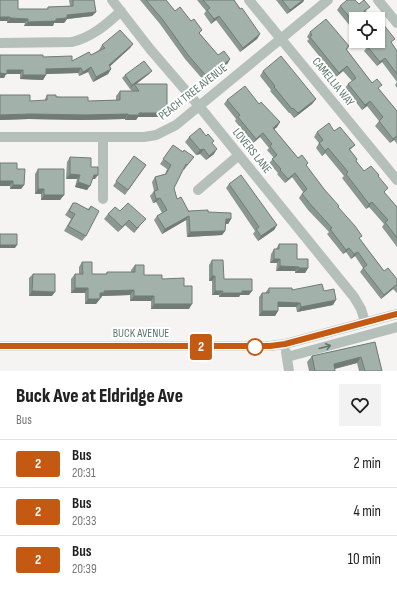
<!DOCTYPE html>
<style>
body{margin:0;font-family:"Sofia Sans Condensed",sans-serif;background:#f2f2f2;color:#222;height:100vh;display:flex;flex-direction:column;font-size:15px;white-space:nowrap}
*{box-sizing:border-box;margin:0}
p{font-size:13px;color:#767676}
.icon{flex:none;width:22px;height:22px;fill:none;stroke:currentColor;stroke-width:2;stroke-linecap:round;stroke-linejoin:round}
.map{position:relative;height:371px;overflow:hidden}
.panel{display:flex;flex-direction:column;background:#fff;flex:1}
.panel>*{flex:none}
.badge{padding:0 8px;border-radius:3px;font-size:14px;line-height:26px}
.tools{position:absolute;left:349px;top:12px;display:grid;gap:8px}
.tools a{display:grid;place-items:center;width:36px;height:36px;border-radius:0px;background:#fff;box-shadow:0 1px 3px #0004;font-size:20px}
.map>.badge{position:absolute;translate:-50% -50%;box-shadow:0 0 0 2px #fff}
.round{display:grid;place-items:center;flex:none;width:42px;height:42px;border-radius:0px;background:#f2f2f2}
.head{display:flex;align-items:center;justify-content:space-between;height:68px;padding:0 16px}
h1{font-size:19px;font-weight:800;line-height:30px}
ul{padding:0;list-style:none}
li{display:flex;align-items:center;gap:12px;height:48px;padding:0 16px;border-top:1px solid #e0e0e0}
li div{flex:1}
li b{display:block;font-size:15px}
li em{font-style:normal}
li .badge{min-width:44px;font-weight:700;text-align:center}
.map>svg:first-child{display:block}
.lines{fill:none;stroke-linecap:round;stroke-linejoin:round}
.minor{stroke:#b6c0bb;stroke-width:10}
.wall{fill:#8b9891}
.shaded-wall{fill:#717c76}
.building{fill:#a2b1a9;stroke:#717c76}
.oneway{stroke:#5e786b}
.line-casing{stroke:#fff;stroke-width:9}
.line{stroke:#c45911;stroke-width:6}
.stop-dot{fill:#fff;stroke:#c45911;stroke-width:2}
.labels{text-anchor:middle;dominant-baseline:central;stroke-width:4;stroke-linejoin:round;paint-order:stroke}
.street-label{font-size:12px;fill:#5e786b;stroke:#fff}
</style>
<div class="map">
<svg width="397" height="371" viewBox="0 0 397 371">
<rect width="100%" height="100%" fill="#f6f3f3"/>
<g class="lines">
<path class="minor" d="M112,0l38,49 49,57 155,191 7,12 4,13
M249,0l148,180
M378,0l19,23
M0,43l72,-1c20,-5 34,-17 49,-31
M0,137h144l12,-2 20,-10 152,-125
M103,137v62
M198,190l41,-35
M0,346h270l15,-2 112,-30
M286,352l3,19
M287,357l110,-30"/>
</g>
<path class="wall" d="M69,0h25l2,12 -4,4 -25,3 -3,4h-10l-1,3h-29l1,-3h-18v-2h-7l18,-12h29l1,-2 22,-1z
M140,0h26l9,11 25,23 18,21 10,8 -23,19 -20,-23 -25,-35z
M197,0h37l26,34 -3,5 -17,13 -24,-32 -5,4 -7,-10 2,-3z
M276,0h28l-1,2 -16,12z
M359,4l8,7 -11,8v11l-4,-6 -2,2 -13,-16 3,-4z
M310,32l39,14 -2,4 25,33 7,6 18,22v33l-3,-4 -4,3 -15,-17 4,-5 -12,-15 -5,4 -17,-22 3,-4 4,-3 -9,-10 -7,6 -29,-36 2,-2 -2,-2z
M364,41h14l14,3 5,7v37l-2,-3 2,-3 -15,-20 -5,4 -13,-15 4,-5z
M133,44l-3,4 -20,18 1,3 -3,5 -15,8 -5,-10 -9,4 -1,-3 -32,1 -3,6 -23,-1v-5h-14l-2,4h-4v-23l43,2 29,4 19,-6 8,-5 3,-5z
M263,71l53,28 -4,5 -18,14 -4,-5h-1l-19,-22 1,-1 -11,-14z
M149,74l-13,10 31,29 -3,4h-26l-2,3h-11v-1l-43,1 -53,-1 -29,1v-25l30,6h14l3,-6 41,6 28,-1v-4l4,-5h12l-2,-2 2,-2 -2,2 -8,-11 3,-3z
M227,100l32,4 21,18 -3,5 -3,2 24,29 10,5 -2,3 18,23 14,18 22,32 24,32 13,8v14l-4,-4 -12,10 -21,-27 3,-4 -8,-12 -4,3 -5,-7 -3,2 -16,-20 2,-2 -21,-22 -9,-12 4,-6 -11,-15 -7,6 -8,-9 1,-1 -9,-10 5,-5 -7,-8 2,-2 -9,-11 -7,6 -18,-22 1,-2 -12,-15z
M334,131l21,14 -5,5 7,9 -1,2 8,10 15,4 -1,2 6,16 13,14v40l-15,-20 2,-3 -15,-17 -3,2 -24,-31 2,-2 -19,-23 -3,3 -6,-8 3,-5 -5,-6 3,-5z
M206,136l8,5 -2,2 2,11 -8,6 -6,-6 -4,1 -11,-13 4,-5z
M173,145l10,7 11,5 -10,13 -1,-1 -9,19 3,11 12,12 19,1 23,7 -3,5h-3v7l-3,4 -35,2 -1,-17 -24,14 -8,-14 3,-4 5,-3 -6,-11 -3,1 -3,-7 4,-5 -2,-9 3,-5 10,-3 2,-5 -7,-5z
M134,156l12,9 -21,30 -12,-9z
M70,157l21,10 4,12h-3l-5,11 -12,-3 2,-8h-11l1,-17z
M17,169l7,16 -3,4h-11v-3z
M38,169l26,26 -4,5h-19v-6h-6v-20z
M229,184l48,41 -3,5 -16,11 -5,-7 2,-3 -29,-43z
M73,203l15,6 3,-3 -5,30 -4,5 -18,-10 7,-12 -6,-4z
M120,211l22,12 -8,10 -9,-8 -7,7 -14,-13 4,-5z
M279,244l29,24 -3,5h-10v-2h-19l1,-8h-7l1,-9 3,-5h2z
M212,260l12,19 25,16h-9l-1,2h-20v-2h-7v-14h-3v-16z
M82,262l10,12h14l1,-2h24v-2l4,-5 9,10 18,4 22,7 5,23h-38v-8h-21v-6l-28,1 -1,2h-1l-4,6h-11v-11h-14v-14l4,-5h4v-7z
M33,274l19,22h-23v-18z
M269,288l23,2 32,1 9,14 -36,7 -1,-5h-18v4l-3,5h-16v-19l3,-4h3z
M375,342l7,29h-23l-2,-8 -22,6v2h-26l-2,-9 5,-6z"/>
<path class="shaded-wall" d="M303,0h1l-1,2 -16,12 3,-4z
M96,12l-4,4 -25,3 -3,4h-10l-1,3h-29l4,-4 28,-3 11,-4z
M219,16l-3,4 -5,4 3,-5z
M0,17h10l-3,4h-7z
M10,18l18,1 -3,4h-18z
M260,34l-3,5 -17,13 3,-4z
M133,44l-3,4 -24,22 3,-5z
M385,58l-3,4 -5,4 3,-4z
M230,59l-2,4 -23,19 3,-4z
M347,66l-4,5 -7,6 3,-4z
M91,67l-3,5 -9,4 4,-4z
M81,68l-3,5 -35,1 3,-5z
M111,69l-3,5 -15,8 3,-5z
M7,70h16l-3,4h-14l-2,4h-4v-5z
M152,71l-3,3 -14,11 -1,-1 -4,5 2,-4z
M23,75h23l-3,5 -23,-1z
M316,99l-4,5 -18,14 4,-5z
M370,101l-3,5 -5,4 3,-5z
M139,113h28l-3,4h-26l-2,3h-11l3,-5z
M32,114h96l-3,5 -43,1 -53,-1 -29,1v-5z
M280,122l-3,5 -6,5 2,-4z
M263,133l-3,4 -7,6 3,-4z
M397,136l-3,4 -4,3 3,-4z
M328,148l-3,5 -3,3 3,-5z
M204,149l-4,5 -4,1 4,-5z
M217,149l-3,5 -8,6 3,-4z
M295,173l-3,4 -7,6 3,-4z
M70,174l10,1 -3,4h-11z
M94,175h4l-3,4h-4z
M0,181h13l-3,5h-10z
M78,182l12,4 -3,4 -12,-3z
M13,185h11l-3,4h-11z
M38,189h6l-3,5h-6z
M44,195h20l-4,5h-19z
M160,198l-4,4 -3,1 3,-4z
M372,202l-3,5 -3,2 3,-5z
M189,216l-3,4 -24,14 3,-5z
M146,219l-4,4 -8,10 3,-5z
M226,219h5l-3,5h-6z
M129,220l-4,5 -7,7 4,-5z
M277,225l-3,5 -16,11 3,-5z
M225,231l-3,4 -35,2 3,-5z
M0,245h17l-2,3h-15z
M349,248l-3,4 -3,2 3,-4z
M358,252l-3,4 -4,3 3,-5z
M274,259h6l-3,4h-7z
M280,266l19,1 -4,4h-19z
M299,268h9l-3,5h-10z
M212,276h3l-3,5h-3z
M396,285l-3,4 -12,10 3,-4z
M75,288h13l-3,5h-14z
M134,290l-4,5 -28,1 -1,2h-5l4,-5 4,-2z
M32,291l23,1 -3,4h-23z
M215,291h8l-4,4h-7z
M242,291h10l-3,4h-9l-1,2h-20l3,-4z
M134,296h20l-3,5h-21z
M88,299h12l-4,5h-11z
M336,300l-3,5 -36,7 4,-5z
M278,302l22,1 -4,4h-21z
M154,304h38l-3,5h-38z
M262,311h16l-3,5h-16z
M361,357l-4,6 -28,7 5,-6z"/>
<path class="building" d="M0,0h18v9h30v-2l25,-1v-6h21l2,12 -29,3v3l-11,1v2l-28,1v-3l-18,-1v-1h-10z
M146,0h20l9,11 5,-4 11,14 3,-2 8,11 -3,3 19,22 6,-4 6,8 -22,19 -20,-23 -25,-35z
M203,0h31l6,9 2,-1 18,26 -17,14 -24,-32 -5,3 -7,-9 3,-2z
M282,0h21l-13,10z
M347,0h8l4,4 5,-4 6,7 -6,4 6,8h-14v2l-1,-2 -2,2 -13,-15z
M326,19l23,27 -3,3 26,34 5,-4 5,6 -4,3 19,23v25l-4,3 -14,-18 4,-4 -13,-16 -5,4 -17,-21 8,-6 -9,-12 -8,7 -29,-36 2,-2 -2,-3z
M379,19l16,20 -4,3 6,9v23l-12,-16 -5,4 -13,-16 5,-3 -2,-2h8v-21z
M120,30l13,14 -24,21 2,4 -15,8 -5,-10 -8,5 -2,-4 -35,1v6h-23v-5h-16v4l-7,-1v-18h43v2l29,-1v5l17,-9 2,3 14,-7 -3,-3z
M281,56l35,43 -18,14 -5,-5 -1,1 -18,-22 1,-1 -12,-15z
M144,61l8,10 -20,14 -7,-10z
M134,84h33v29h-28v2h-11v-1l-43,1 -53,-1 -32,1v-20h30v6l17,-1v-5h9v2h32v4l32,-1v-9h19z
M245,86l14,18 2,-2 19,20 -7,6 25,30 4,-3 6,8 -2,2 18,24 15,17 -1,1 17,19 7,10 -3,2 25,33 4,-3 9,11v7l-1,-1 -12,10 -21,-27 4,-3 -9,-13 -4,2 -5,-6 -3,2 -16,-21 2,-1 -21,-23 -9,-11 5,-5 -12,-16 -7,6 -8,-9 1,-1 -9,-10 5,-4 -7,-9 2,-2 -9,-11 -7,6 -18,-22 2,-2 -13,-15z
M329,123l5,8 6,-4 15,18 -6,4 8,10 -1,2 8,10 7,-5 8,9 -1,1 10,12 -4,4 13,15v31l-12,-16 3,-2 -16,-18 -3,2 -23,-30 2,-2 -20,-24 -3,3 -6,-8 4,-3 -6,-8z
M200,128l6,8 2,-2 6,7 -2,2 5,6 -8,7 -5,-7 -4,1 -11,-13z
M173,145l10,7 1,-2 10,7 -7,8 -1,-1 -12,24 3,11 4,-2 8,15v-1l19,-1v2l23,1v6h-5l-1,12 -35,1 -1,-16 -24,13 -8,-13 10,-6 -7,-12 -4,1 -2,-8 4,-1 -3,-13 11,-3 5,-9 -8,-6z
M134,156l12,9 -18,25 -12,-9z
M70,157l21,1v9h7v8h-4l-4,11 -12,-4 2,-7 -10,-1z
M0,163h17v6h8l-1,16h-11v-4h-13z
M38,169h26v26h-20v-6h-6z
M241,175l36,50 -16,11 -5,-7 3,-2 -30,-43z
M73,203h3l13,7 2,-4 8,5 -13,25 -18,-10 7,-12 -6,-3z
M128,203l18,16 -9,9 -8,-8 -7,7 -14,-13 7,-7 5,4z
M0,234h17v11h-17z
M279,244h18v15h11v9h-9v-1l-19,-1v-7h-6v-10h5z
M212,260h11l1,19h28v12h-10v2h-20l1,-2h-8v-15h-3z
M82,262h10v12h15v-2h28v-7h9v10h18v4l22,-1v8h8v18h-38v-8h-20v-6l-30,1v2h-4v6h-12v-11h-13v-14h8z
M33,274h22v18l-23,-1z
M322,284l2,7 10,-2 2,11 -35,7 -1,-4 -22,-1v9h-16v-18h7v-5h23v2z
M375,342l7,29h-17l-4,-14 -27,7 1,7h-20l-3,-15z"/>
<defs><path id="oneway-shaft" d="M-6 0H5M1.5-3L5.5 0L1.5 3" fill="none" stroke-width="1.6" stroke-linecap="round" stroke-linejoin="round"/></defs>
<use class="oneway" href="#oneway-shaft" transform="translate(325 347) rotate(-15)"/>
<g class="lines">
<defs>
<path id="line" d="M0,346h270l15,-2 112,-30"/>
</defs>
<use href="#line" class="line-casing"/>
<use href="#line" class="line"/>
</g>
<circle class="stop-dot" cx="255" cy="347" r="8"/>
<g class="labels">
<g class="street-label">
<text transform="translate(333 82) rotate(51)">CAMELLIA WAY</text>
<text transform="translate(193 92) rotate(-38)">PEACH TREE AVENUE</text>
<text transform="translate(252 151) rotate(51)">LOVERS LANE</text>
<text x="141" y="333">BUCK AVENUE</text>
</g>
</g>
</svg>
<div class="tools">
<a><svg class="icon" aria-label="locate" viewBox="0 0 24 24"><circle cx="12" cy="12" r="6"/><path d="M12 2v4M12 18v4M2 12h4M18 12h4"/></svg></a>
</div>
<b class="badge" style="left:201px;top:347px;background:#c45911;color:#fff">2</b>
</div>
<section class="panel">
<div class="head"><div><h1>Buck Ave at Eldridge Ave</h1><p>Bus</p></div><a class="round"><svg class="icon" aria-label="heart" viewBox="0 0 24 24"><path d="M12 20l-8-8c-3-5 5-10 8-4 3-6 11-1 8 4z"/></svg></a></div>
<ul>
<li><span class="badge" style="background:#c45911;color:#fff">2</span><div><b>Bus</b><p>20:31</p></div><em>2 min</em></li>
<li><span class="badge" style="background:#c45911;color:#fff">2</span><div><b>Bus</b><p>20:33</p></div><em>4 min</em></li>
<li><span class="badge" style="background:#c45911;color:#fff">2</span><div><b>Bus</b><p>20:39</p></div><em>10 min</em></li>
</ul>
</section>
